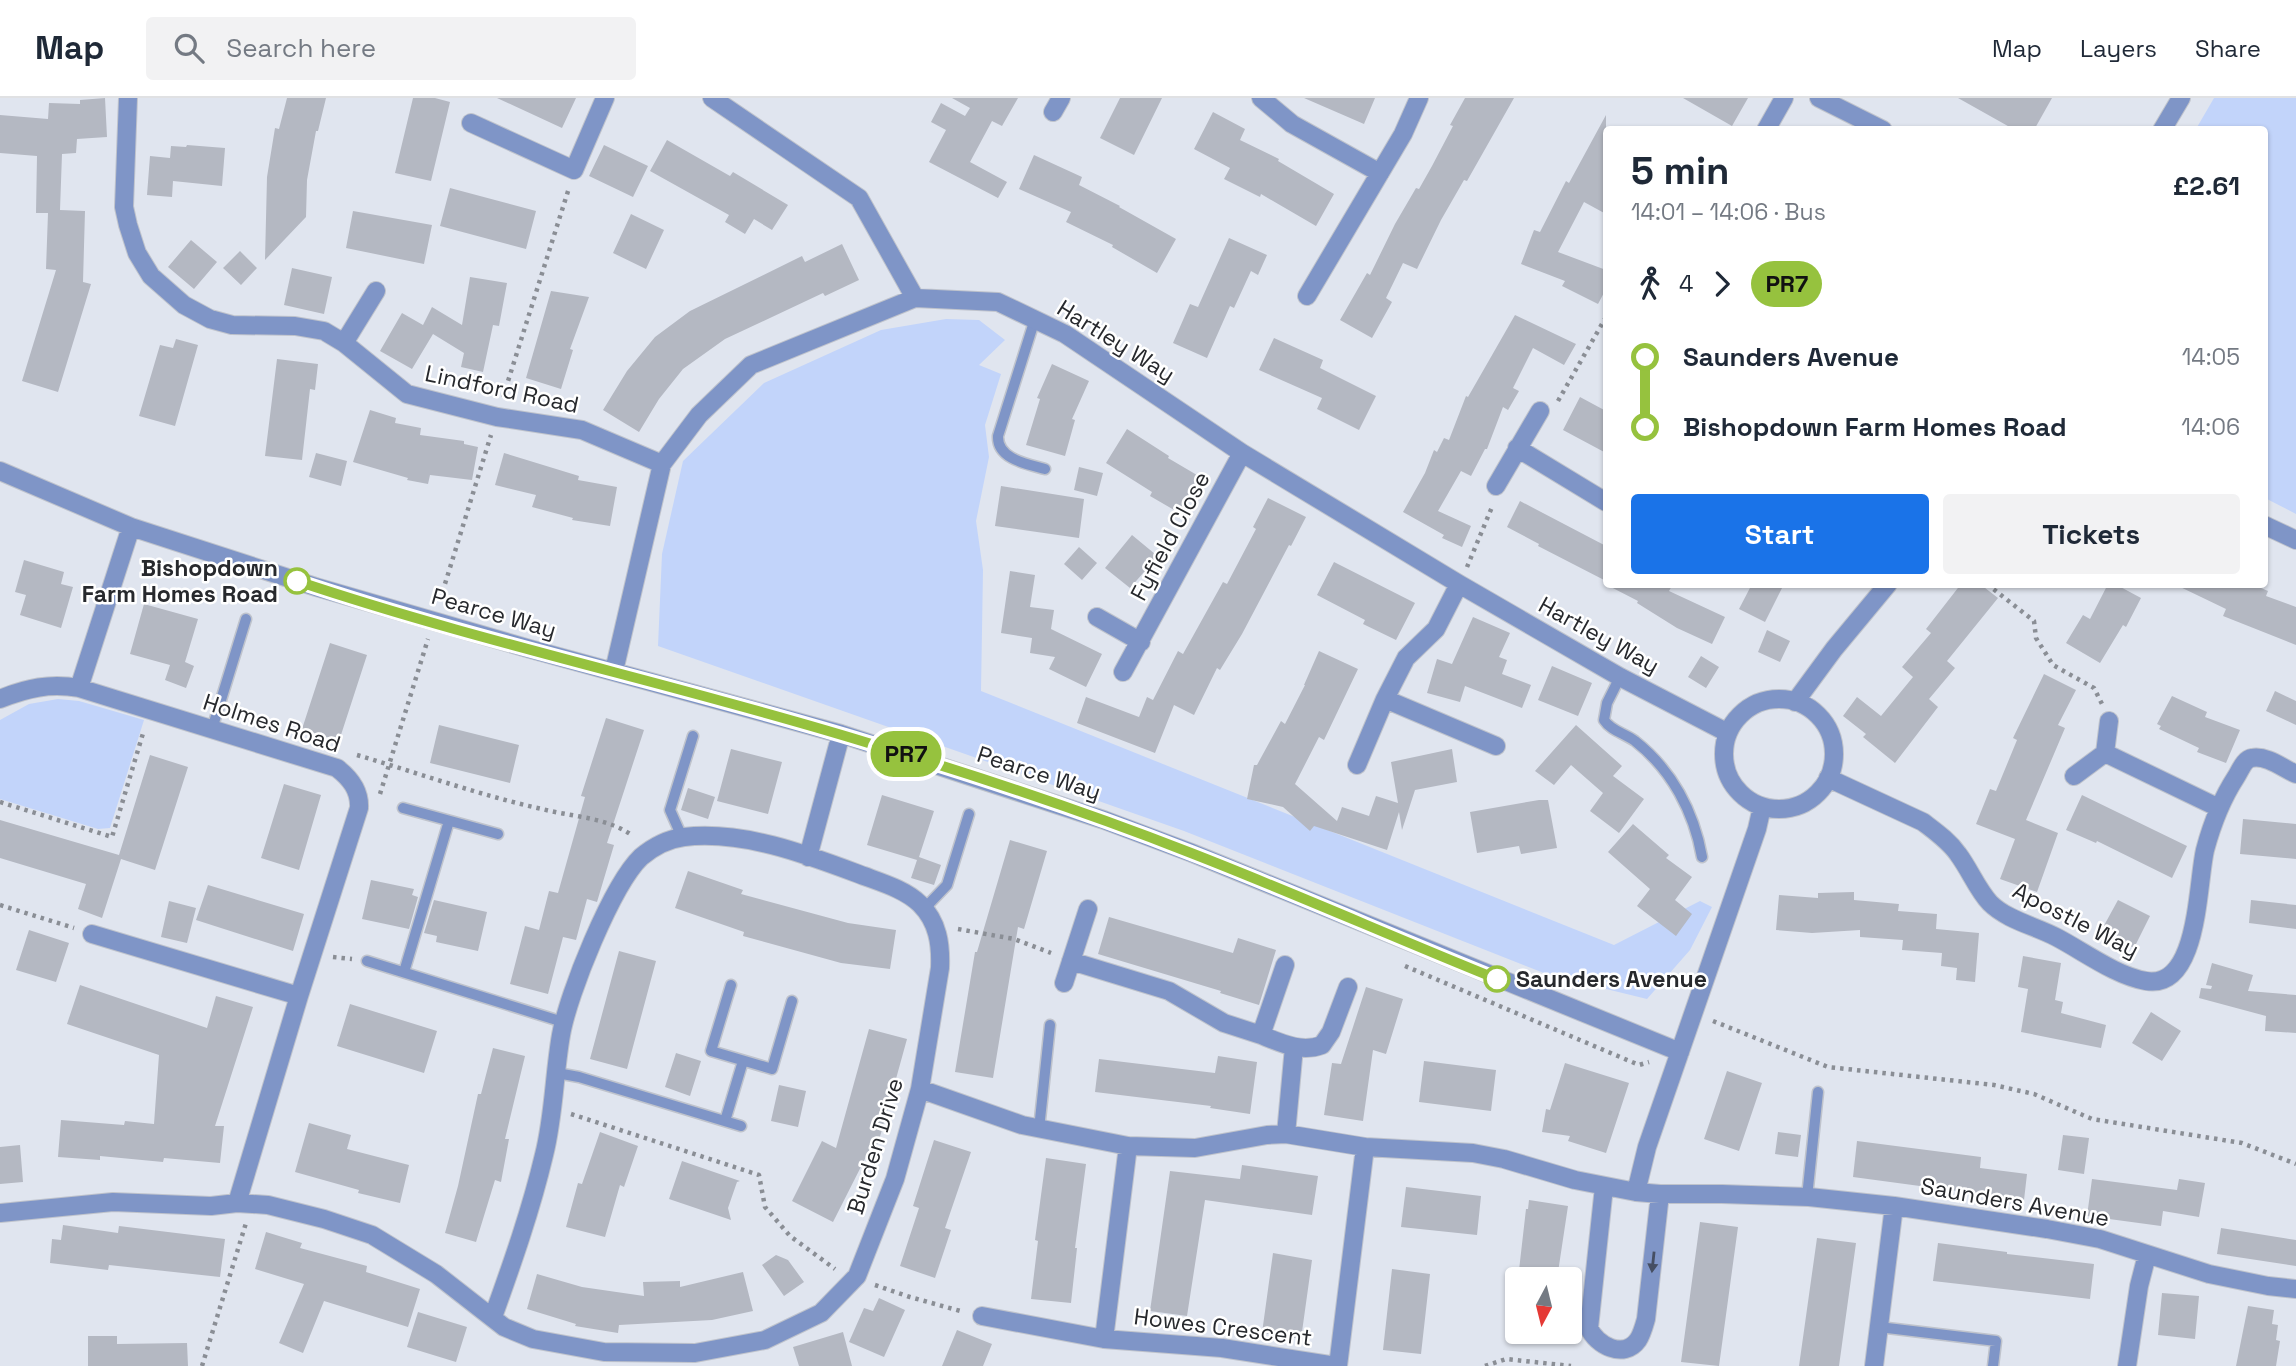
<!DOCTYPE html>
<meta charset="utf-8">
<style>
body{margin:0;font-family:"Space Grotesk",sans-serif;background:#f2f2f3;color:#1f2937;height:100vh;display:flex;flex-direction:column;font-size:26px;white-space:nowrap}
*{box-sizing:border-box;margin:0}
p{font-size:23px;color:#747a83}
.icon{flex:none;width:38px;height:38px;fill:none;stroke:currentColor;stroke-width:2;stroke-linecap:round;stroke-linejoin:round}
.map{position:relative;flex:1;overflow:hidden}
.panel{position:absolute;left:1603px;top:28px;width:665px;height:462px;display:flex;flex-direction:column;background:#fff;border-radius:7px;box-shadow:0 2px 5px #0004}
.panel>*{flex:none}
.badge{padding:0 14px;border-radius:23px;font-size:24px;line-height:46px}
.needle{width:46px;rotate:187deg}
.tools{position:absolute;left:1505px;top:1169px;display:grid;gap:14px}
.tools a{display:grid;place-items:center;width:77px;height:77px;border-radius:7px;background:#fff;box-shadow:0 2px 5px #0004;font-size:35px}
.map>.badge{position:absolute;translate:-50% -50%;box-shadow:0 0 0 4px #fff}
.legs{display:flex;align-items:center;gap:10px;height:77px;padding:0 28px;font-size:23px}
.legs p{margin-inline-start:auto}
.summary{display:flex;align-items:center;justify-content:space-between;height:119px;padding:0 28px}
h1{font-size:38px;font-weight:800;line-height:52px}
.button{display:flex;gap:14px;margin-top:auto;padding:14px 28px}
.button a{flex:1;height:80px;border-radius:7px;background:#1a73e8;color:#fff;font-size:28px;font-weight:800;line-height:80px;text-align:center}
.button a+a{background:#f2f2f3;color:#1f2937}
ul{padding:0 28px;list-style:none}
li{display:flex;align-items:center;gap:24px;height:70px;font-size:26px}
li i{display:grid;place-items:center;width:10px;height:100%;margin:0 9px;background:currentColor}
li i::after{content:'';width:18px;height:18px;margin:-9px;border:5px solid;border-radius:50%;background:#fff}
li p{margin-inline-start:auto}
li:first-child i{background:linear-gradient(#0000 50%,currentColor 0)}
li:last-child i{background:linear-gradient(currentColor 50%,#0000 0)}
header{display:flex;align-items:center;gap:42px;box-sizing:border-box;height:98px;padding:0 35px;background:#fff;border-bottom:2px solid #e0e1e3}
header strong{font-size:33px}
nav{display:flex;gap:38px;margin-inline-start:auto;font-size:24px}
.search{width:490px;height:63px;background:#f2f2f3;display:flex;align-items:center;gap:18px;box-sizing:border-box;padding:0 24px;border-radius:7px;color:#747a83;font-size:26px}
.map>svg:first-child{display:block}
.green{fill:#c2d4fa}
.building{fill:#b4b8c2}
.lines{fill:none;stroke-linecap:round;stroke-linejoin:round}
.lane-casing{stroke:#bfc3cc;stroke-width:13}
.street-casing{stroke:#bfc3cc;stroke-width:20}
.path{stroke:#8a8e95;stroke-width:4.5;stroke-dasharray:3.5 5;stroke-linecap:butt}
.lane{stroke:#7f95c7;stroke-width:10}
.street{stroke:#7f95c7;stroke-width:18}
.oneway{fill:#464f63}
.line-1-casing{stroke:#fff;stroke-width:16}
.line-1{stroke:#96c23e;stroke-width:10}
.stop-1-dot{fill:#fff;stroke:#96c23e;stroke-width:3.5}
.labels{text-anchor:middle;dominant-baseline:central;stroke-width:5;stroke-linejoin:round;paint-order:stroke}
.street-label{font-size:23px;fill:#27292d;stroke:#fff}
.stop-label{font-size:23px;font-weight:bold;fill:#27292d;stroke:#fff;text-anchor:end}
</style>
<header>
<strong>Map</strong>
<div class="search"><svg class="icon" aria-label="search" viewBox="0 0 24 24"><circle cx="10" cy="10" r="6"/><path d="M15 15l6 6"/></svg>Search here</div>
<nav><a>Map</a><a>Layers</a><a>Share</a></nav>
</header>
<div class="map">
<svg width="2296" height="1268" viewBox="0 0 2296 1268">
<rect width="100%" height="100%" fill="#e0e5ef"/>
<path class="green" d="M2214,0h82v416l-31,-16 -1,-368 -68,-1z
M946,221l33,1 26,20 -26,25 22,9 -16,51 4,32 -13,64 7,49 -2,121 633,254 86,-44 12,6 -22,43 -43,49 -98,-24 -365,-144 -526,-185 4,-92 21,-93 81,-78 117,-53z
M58,601l21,2 65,19 -34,108 -12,1 -98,-30v-79l29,-16z"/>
<path class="building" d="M105,0l2,39 -30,2 -1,14 -14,1 -2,56 25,1 -2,71 8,2 -33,108 -36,-11 34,-111 -10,-1 2,-56h-12l1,-57 -37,-3v-38l48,4 1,-16 31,1v-4z
M287,0h39l-8,33h-2l-9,49 -1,37 -41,43 2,-83 8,-49 4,1z
M413,0h22l15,4 -19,79 -36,-8z
M497,0h79l-14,30z
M952,0h66l-16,28 -10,-5 -22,41 37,20 -9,16 -69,-36 17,-32 -15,-8 10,-19 24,13 5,-8z
M1120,0h42l-28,57 -34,-17z
M1304,0h71l-11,26z
M1465,0h49l-47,83 -3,-1 -23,40 -24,49 -14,-6 -17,35 6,4 -20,36 -32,-18 27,-47 3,2 25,-51 21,-36 3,1 13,-23 21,-40 -3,-1z
M1683,0h65l-16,28z
M1958,0h94l-18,32h-19z
M1213,14l32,17 -5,11 39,19 -1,2 56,33 -18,32 -55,-32 -1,3 -36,-18 6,-11 -36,-19z
M1606,17v99l-22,-12 -26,50 48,18v19l-8,15 -36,-18 3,-5 -44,-17 13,-34 6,2 26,-51 3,2z
M667,42l63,36 3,-4 55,33 -16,25 -18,-11 -9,15 -20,-12 4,-7 -79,-44z
M187,47l38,3 -3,38 -49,-5 -1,16 -25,-2 3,-39 20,2 1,-12 15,1z
M604,47l44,21 -15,31 -44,-21z
M1034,57l48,22 -3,8 41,21 -1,1 57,32 -19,34 -45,-26 1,-2 -47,-23 5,-10 -52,-23z
M450,90l86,23 -10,38 -86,-23z
M353,113l79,14 -8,39 -78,-16z
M631,116l33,16 -18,39 -33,-16z
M1229,140l38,17 -9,20 -7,-4 -17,37 -4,-2 -23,52 -34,-15 17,-39 8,3z
M191,142l26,22 -23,27 -26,-22z
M842,146l17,36 -34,16 -2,-3 -98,46 -42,30 -24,30 -20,33 -36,-22 24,-39 28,-34 35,-26 112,-55 3,6z
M240,153l17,17 -16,17 -18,-17z
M292,170l40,9 -8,37 -40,-9z
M470,179l37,6 -8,43 -6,-1 -10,47 -22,-5 3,-14 -31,-19 -21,35 -32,-18 22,-38 21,12 9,-18 30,18z
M551,193l38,6 -19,52 3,1 -12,39 -35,-11z
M1515,217l61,29 -12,21 -31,-17 -20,40 6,3 -11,19 -5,-3 -16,42h-2l-14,27 -10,-5 -23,40 33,15 -9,21 -20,-9 2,-3 -41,-23 22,-39 9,-23 3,2 7,-14 5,2 17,-44 2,1z
M1274,240l49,22 -3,8 56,28 -17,34 -42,-21 5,-11 -63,-28z
M176,241l22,6 -23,81 -36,-10 21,-71 13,3z
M277,261l41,5 -3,26 -5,-1 -8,71 -37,-4z
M1052,266l37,17 -17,38 3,1 -10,36 -39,-11 14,-46 -3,-1z
M1580,299l26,14v42l-43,-23z
M370,312l26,8 -1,5 26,5 -1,7 44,6v3l14,3 -6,33 -42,-5 -2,9 -21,-4 1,-2 -55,-16z
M1127,331l42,27 -1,2 34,20 -21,36 -31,-18 2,-4 -46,-29z
M316,355l31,8 -6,25 -32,-9z
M504,355l75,23 -1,4 39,7 -7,39 -38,-6 1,-2 -41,-11 4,-12 -41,-10z
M1079,369l24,6 -6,23 -23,-6z
M1001,388l83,13 -5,39 -84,-12z
M1268,400l38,19 -15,29 -2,-1 -47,89 -22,36 -3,-2 -23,47 -20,-10 -19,48 -78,-30 9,-26 53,20 8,-20 6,3 25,-49 5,3 40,-72 4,2 29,-55 -3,-2z
M1520,403l86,45v35l-68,-35 1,-2 -32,-17z
M1132,437l29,24 -13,16 -4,-3 -14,16 -25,-20z
M1079,449l18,16 -15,17 -18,-16z
M24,462l40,12 -3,12 12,3 -12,41 -41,-13 6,-20 -11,-3z
M1334,464l81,41 -19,37 -33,-16 2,-4 -48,-25z
M1010,473l25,4 -5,32 24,3 -3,19 51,25 -16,33 -37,-18 6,-12 -25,-4 2,-15 -31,-5z
M1605,486h68l-4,7 56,26 -13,27 -35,-16 -40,-25 1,-2z
M1752,486h32l-19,38 -26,-13z
M1961,486h19l18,14 -51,63 8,7 -26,31 9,8 -43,56 -32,-26 3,-3 -23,-18 14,-19 24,19 32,-39 -11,-10 29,-34 -5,-4z
M2108,486h7l26,14 -15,29 -3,-2 -23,38 -34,-20 17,-28 7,4z
M2174,486h78l16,7 -2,5 30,11v38l-73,-29 3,-7z
M144,506l54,15 -13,43 9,4 -8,22 -21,-8 5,-15 -40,-11z
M1473,519l37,16 -11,24 8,3 -5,14 29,11 -9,23 -57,-22 -5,16 -33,-9 10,-34 15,5z
M1767,532l23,11 -10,21 -22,-10z
M330,545l37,12 -28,86 -37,-12z
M1319,553l39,18 -34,71 -5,-3 -24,47 42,37 5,-14 27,9 7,-20 22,7 -7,-41 61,-13 5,33 -42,8 -13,40 -3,-18 -12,38 -73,-24 -4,5 -27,-24 -36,-8 7,-34h3l24,-44 4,3 20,-39h-1z
M1701,558l18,11 -13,21 -18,-11z
M1552,568l40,17 -14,33 -40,-16z
M2044,576l32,16 -18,35 7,3 -39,92 32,13 -21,59 -37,-13 15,-40 -39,-15 14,-35 6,2 21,-51 -4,-2z
M2275,593l21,10v24l-30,-14z
M2172,598l35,16 -2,5 35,13 -14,33 -29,-11 2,-4 -40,-19 2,-3 -4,-2z
M606,620l38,12 -37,113 7,2 -17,57 -10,-3 -11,41 -13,-3 -15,57 -38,-10 15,-58 14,4 10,-39 9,2 27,-96 -4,-1z
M439,627l80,20 -9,38 -80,-20z
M1576,627l46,41 -9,10 31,23 -25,34 -29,-22 13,-18 -32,-28 -17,20 -19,-14z
M731,651l51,13 -14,52 -51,-13z
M150,657l38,12 -33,103 -34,-11 -19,59 -24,-9 8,-25 -86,-26v-38l119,35z
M284,686l37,11 -22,75 -38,-12z
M688,690l27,9 -7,22 -27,-9z
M882,697l52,16 -15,46 22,8 -7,20 -23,-7 6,-18 -50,-15z
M2082,697l105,51 -15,32 -75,-37 -1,2 -30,-13z
M1539,702h9l9,48 -36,6 -2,-8 -42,7 -7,-41z
M2243,721l53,5v35l-56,-5z
M1633,726l36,31 -3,3 26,19 -17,23 17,14 -16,22 -39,-30 13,-17 -42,-37z
M1010,742l37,11 -23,78 -6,-2 -25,151 -38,-6 20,-120h2z
M688,773l55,19 -2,4 107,29 48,7 -6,39 -49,-6 -98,-27 1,-4 -69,-24z
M371,782l43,9 -2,6 6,2 -9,32 -47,-10z
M208,787l96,29 -11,37 -97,-31z
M1854,794v8l45,4 -1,7 39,3 -1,15 43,4 -4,49 -19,-2 1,-12 -16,-2 1,-13 -40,-3 1,-10 -43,-3v-7l-48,3 -36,-3 3,-35 39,3v-5z
M434,802l53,12 -9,39 -42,-9 1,-6 -13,-3z
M2118,802l32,16 -16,32 -33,-17z
M2251,802l45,5v24l-47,-6z
M169,803l27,7 -9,35 -26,-6z
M1109,819l124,36 5,-15 38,12 -17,55 -39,-12 1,-2 -123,-37z
M29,832l40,13 -13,39 -40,-12z
M619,853l37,10 -29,108 -37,-10z
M2023,858l38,7 -6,37 8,2 -2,11 45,12 -5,23 -80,-16 7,-43 -10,-2z
M2212,865l41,12 -5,16 48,4v38l-31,-2 1,-15 -67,-18 2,-10 10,1 1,-3 -6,-1z
M80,887l127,43 9,-32 37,11 -38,119h9l-4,37 -56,-5 -1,4 -63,-6v4l-42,-3 3,-37 63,5 1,-4 29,3 5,-69 -92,-31z
M1366,889l37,12 -17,55 -13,-4 -10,71 -39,-6 8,-52 9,1z
M350,906l87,27 -13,42 -87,-27z
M2151,914l30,19 -19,30 -30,-18z
M869,931l38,10 -29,105 -5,-1 -40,79 -41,-21 30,-60 14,7z
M493,950l32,8 -20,83h4l-8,43 -6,-2 -19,62 -31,-9 13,-47 20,-92h3z
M676,955l25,8 -11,35 -25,-9z
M1218,958l39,6 -7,52 -40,-6 1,-2 -116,-14 4,-33 116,14z
M1424,963l72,9 -5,41 -72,-9z
M1565,965l64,20 -23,70 -38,-12 2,-5 -28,-4 4,-23 4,1z
M1727,973l35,12 -23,68 -35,-12z
M779,987l27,6 -8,36 -27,-6z
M309,1025l42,12 -4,14 62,16 -9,38 -42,-10 1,-3 -64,-18z
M600,1034l38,14 -14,41 -4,-2 -15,52 -39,-10 12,-44 4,1z
M1778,1034l23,3 -3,22 -23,-3z
M2063,1037l26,3 -5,36 -26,-4z
M934,1042l37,12 -26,76 6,2 -16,48 -35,-12 19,-58 -6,-2z
M1857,1043l124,16 -1,11 47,6 -3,26 -171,-23z
M20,1047l3,37 -23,2v-37z
M1046,1060l40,6 -11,84h2l-6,55 -40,-4 7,-58 -3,-1z
M682,1063l58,20 -3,1 -9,26 3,12 -62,-21z
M1242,1067l76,11 -6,39 -107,-15 -18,116 -37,-5 20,-140 70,8z
M2092,1081l85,11 2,-11 26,4 -6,34 -36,-6 -2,15 -74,-10z
M1406,1089l75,9 -4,39 -76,-8z
M1529,1102l39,6 -11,73h-39l8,-70h2z
M1700,1124l38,5 -19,139 -38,-4z
M63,1127l55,8 1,-7 106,13 -5,38 -111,-12 -1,5 -58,-7 2,-24 9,1z
M2221,1130l75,12v26l-79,-12z
M266,1134l36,11 -2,5 67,18 -1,6 54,17 -12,38 -84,-26 -21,52 -24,-10 25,-59 -49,-15z
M1817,1140l39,5 -17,123h-40z
M1938,1145l69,9v2l87,10 -4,35 -157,-18z
M1273,1155l39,7 -11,79 -39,-6z
M776,1157l12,5 16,22 -20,14 -22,-31z
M1392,1171l38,5 -9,80 -38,-4z
M743,1174l10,39 -41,9 -93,5 -1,8 -43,-7 1,-2 -49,-15 10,-35 45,13 62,9 -1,-14 37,-1v6z
M2162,1195l37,3 -4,43 -37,-4z
M879,1200l26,12 -21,47 -35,-15 15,-34 9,3z
M2248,1208l26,4 -2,14 6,1 -2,15 4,1 -4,25h-40z
M418,1214l49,15 -11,35 -49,-15z
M957,1232l35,14 -9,22h-41z
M843,1234l9,34h-53l-6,-19z
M88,1238h29v8l70,-1 1,23h-100z"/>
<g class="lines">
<defs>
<path id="lane" d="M1035,221l-37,117c-1,23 29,28 47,33
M1620,579l-13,26 -3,17c7,11 20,13 31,21 37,29 59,71 67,116
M212,631l34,-110
M403,710l95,26
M682,739l-12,-27 23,-74
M924,811l23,-24 22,-71
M367,863l196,61
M404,874l45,-151
M731,887l-20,66 61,18 20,-68
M557,975l22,4 162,49
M725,1023l18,-60
M1039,1031l11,-104
M1807,1099l11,-105
M1879,1229l117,14 -3,25"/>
<path id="street" d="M128,0l-4,109 4,18 9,28 14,23 33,29 26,14 22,6 63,1 29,5 20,12 63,51 90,23 85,13 80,34
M712,0l147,100 56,100
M1261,0l31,26 88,49
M1819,0l64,32
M1053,14l8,-14
M471,25l103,47 31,-72
M1766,32l18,-32
M2162,32l19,-32
M1307,198l96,-162 16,-36
M344,245l32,-52
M1517,350l89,54
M0,373l131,56 185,60 214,62 311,85 263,86 88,33 488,199
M1496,388l44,-75
M2264,427l32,15
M1097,519l44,25
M614,573l48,-207 37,-49 52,-50 164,-67 83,4 67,32 177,119 217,131 161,93 108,56
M1123,574l119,-219
M79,590l52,-161
M0,601c27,-11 50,-16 79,-11l258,80c13,10 23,22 22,40l-60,188 -62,207 -26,3 -98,-4 -113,11
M1385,601l111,47
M1724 656a55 55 0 1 1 110 0a55 55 0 1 1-110 0Z
M1795,604l39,-53 54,-65
M2105,655l4,-32
M1357,667l28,-66 21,-41 30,-29 23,-45
M2074,678l31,-23 114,55
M1828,680l95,44c13,10 26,19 35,32 12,16 19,35 32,49 17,17 45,23 66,34 27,14 60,39 90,44 53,9 51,-97 59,-131 7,-26 16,-50 31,-73 4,-6 8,-18 16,-19 15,-3 32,11 44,16
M808,759l33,-123
M92,836l207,62
M1071,863l98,30 55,32 37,12
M1285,867l-24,70c20,8 40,18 61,10l9,-13 17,-45
M1064,885l24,-74
M920,991l102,36 106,21 67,2 72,-13 19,-1 79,13 108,6 31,6 71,21 61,12 24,2h62l87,3 85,9 153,23 53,10 109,35 59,12 28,3
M1286,1036l8,-87
M1604,1089l-15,141c7,17 35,32 49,12 4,-6 6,-14 8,-21l14,-125
M1636,1094l11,-45 110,-318 5,-22
M237,1105l31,2 56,14 48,16 64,39 68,53 29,12 71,13 91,1 70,-13 56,-27 36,-37 38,-97 25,-90 20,-121c1,-24 -2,-46 -20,-64 -14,-14 -37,-21 -56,-28 -56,-21 -120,-46 -180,-39 -16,2 -31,10 -43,20 -29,28 -73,137 -80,178 -7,40 -7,81 -17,120 -13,55 -32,109 -51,162
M982,1218l122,23 118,9 114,18
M1104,1241l24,-193
M1338,1268l27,-219
M1874,1268l20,-160
M2127,1268l12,-80 8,-31"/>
</defs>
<use href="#lane" class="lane-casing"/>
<use href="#street" class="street-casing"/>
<path class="path" d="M503,299l66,-209
M1558,303l48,-84
M1467,469l25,-60
M1987,486l47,37 2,17 17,27 41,23 8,16
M440,502l51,-165
M357,657c61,18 122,40 185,54 30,8 65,8 91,27
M380,696l48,-155
M0,704l112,35 32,-107
M0,807l74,23
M958,831l56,10 37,14
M333,859l19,2
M1405,868l234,99 10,-3
M1713,923l115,46 166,18 40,9 58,25 150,24 54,21
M571,1016l188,61 6,32 25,29 45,33
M875,1187l35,12 54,15
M202,1268l44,-143
M1485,1268l21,-7 65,7"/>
<use href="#lane" class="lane"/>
<use href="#street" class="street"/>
</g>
<defs><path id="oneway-solid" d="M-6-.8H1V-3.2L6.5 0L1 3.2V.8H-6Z" transform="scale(1.75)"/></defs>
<use class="oneway" href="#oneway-solid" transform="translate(1653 1164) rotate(96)"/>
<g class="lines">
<defs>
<path id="line-1" d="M297,483c191,64 389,105 581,165 106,32 211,67 313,107 103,40 204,85 306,126"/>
</defs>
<use href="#line-1" class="line-1-casing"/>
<use href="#line-1" class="line-1"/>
</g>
<g class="stop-1-dot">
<circle cx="297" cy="483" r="12"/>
<circle cx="1497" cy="881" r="12"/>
</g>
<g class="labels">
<g class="street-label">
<text transform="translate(1116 243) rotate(32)">Hartley Way</text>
<text transform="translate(502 291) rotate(12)">Lindford Road</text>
<text transform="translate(1170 438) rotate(-62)">Fyfield Close</text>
<text transform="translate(494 515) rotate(16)">Pearce Way</text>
<text transform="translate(1599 537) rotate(29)">Hartley Way</text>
<text transform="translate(272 625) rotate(18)">Holmes Road</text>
<text transform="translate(1039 675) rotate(18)">Pearce Way</text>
<text transform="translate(2076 822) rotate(27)">Apostle Way</text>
<text transform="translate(875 1048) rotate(-73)">Burden Drive</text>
<text transform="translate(2015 1104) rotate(10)">Saunders Avenue</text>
<text transform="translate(1223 1229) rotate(7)">Howes Crescent</text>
</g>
<g class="stop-label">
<text x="278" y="470">Bishopdown<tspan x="278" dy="26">Farm Homes Road</tspan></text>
<text x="1516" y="881" text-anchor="start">Saunders Avenue</text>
</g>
</g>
</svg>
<div class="tools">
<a><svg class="needle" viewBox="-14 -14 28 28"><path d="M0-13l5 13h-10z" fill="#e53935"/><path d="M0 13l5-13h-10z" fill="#747a83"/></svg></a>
</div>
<b class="badge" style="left:906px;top:656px;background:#96c23e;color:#111">PR7</b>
<section class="panel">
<div class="summary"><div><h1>5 min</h1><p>14:01 – 14:06 · Bus</p></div><b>£2.61</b></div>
<div class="legs"><svg class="icon" aria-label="walk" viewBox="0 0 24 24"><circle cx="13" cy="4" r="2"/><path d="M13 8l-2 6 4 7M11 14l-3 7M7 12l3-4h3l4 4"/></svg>4<svg class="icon" aria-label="forward" viewBox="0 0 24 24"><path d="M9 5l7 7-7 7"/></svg><b class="badge" style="background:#96c23e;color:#111">PR7</b></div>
<ul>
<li><i style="color:#96c23e"></i><b>Saunders Avenue</b><p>14:05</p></li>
<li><i style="color:#96c23e"></i><b>Bishopdown Farm Homes Road</b><p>14:06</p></li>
</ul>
<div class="button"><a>Start</a><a>Tickets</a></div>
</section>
</div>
